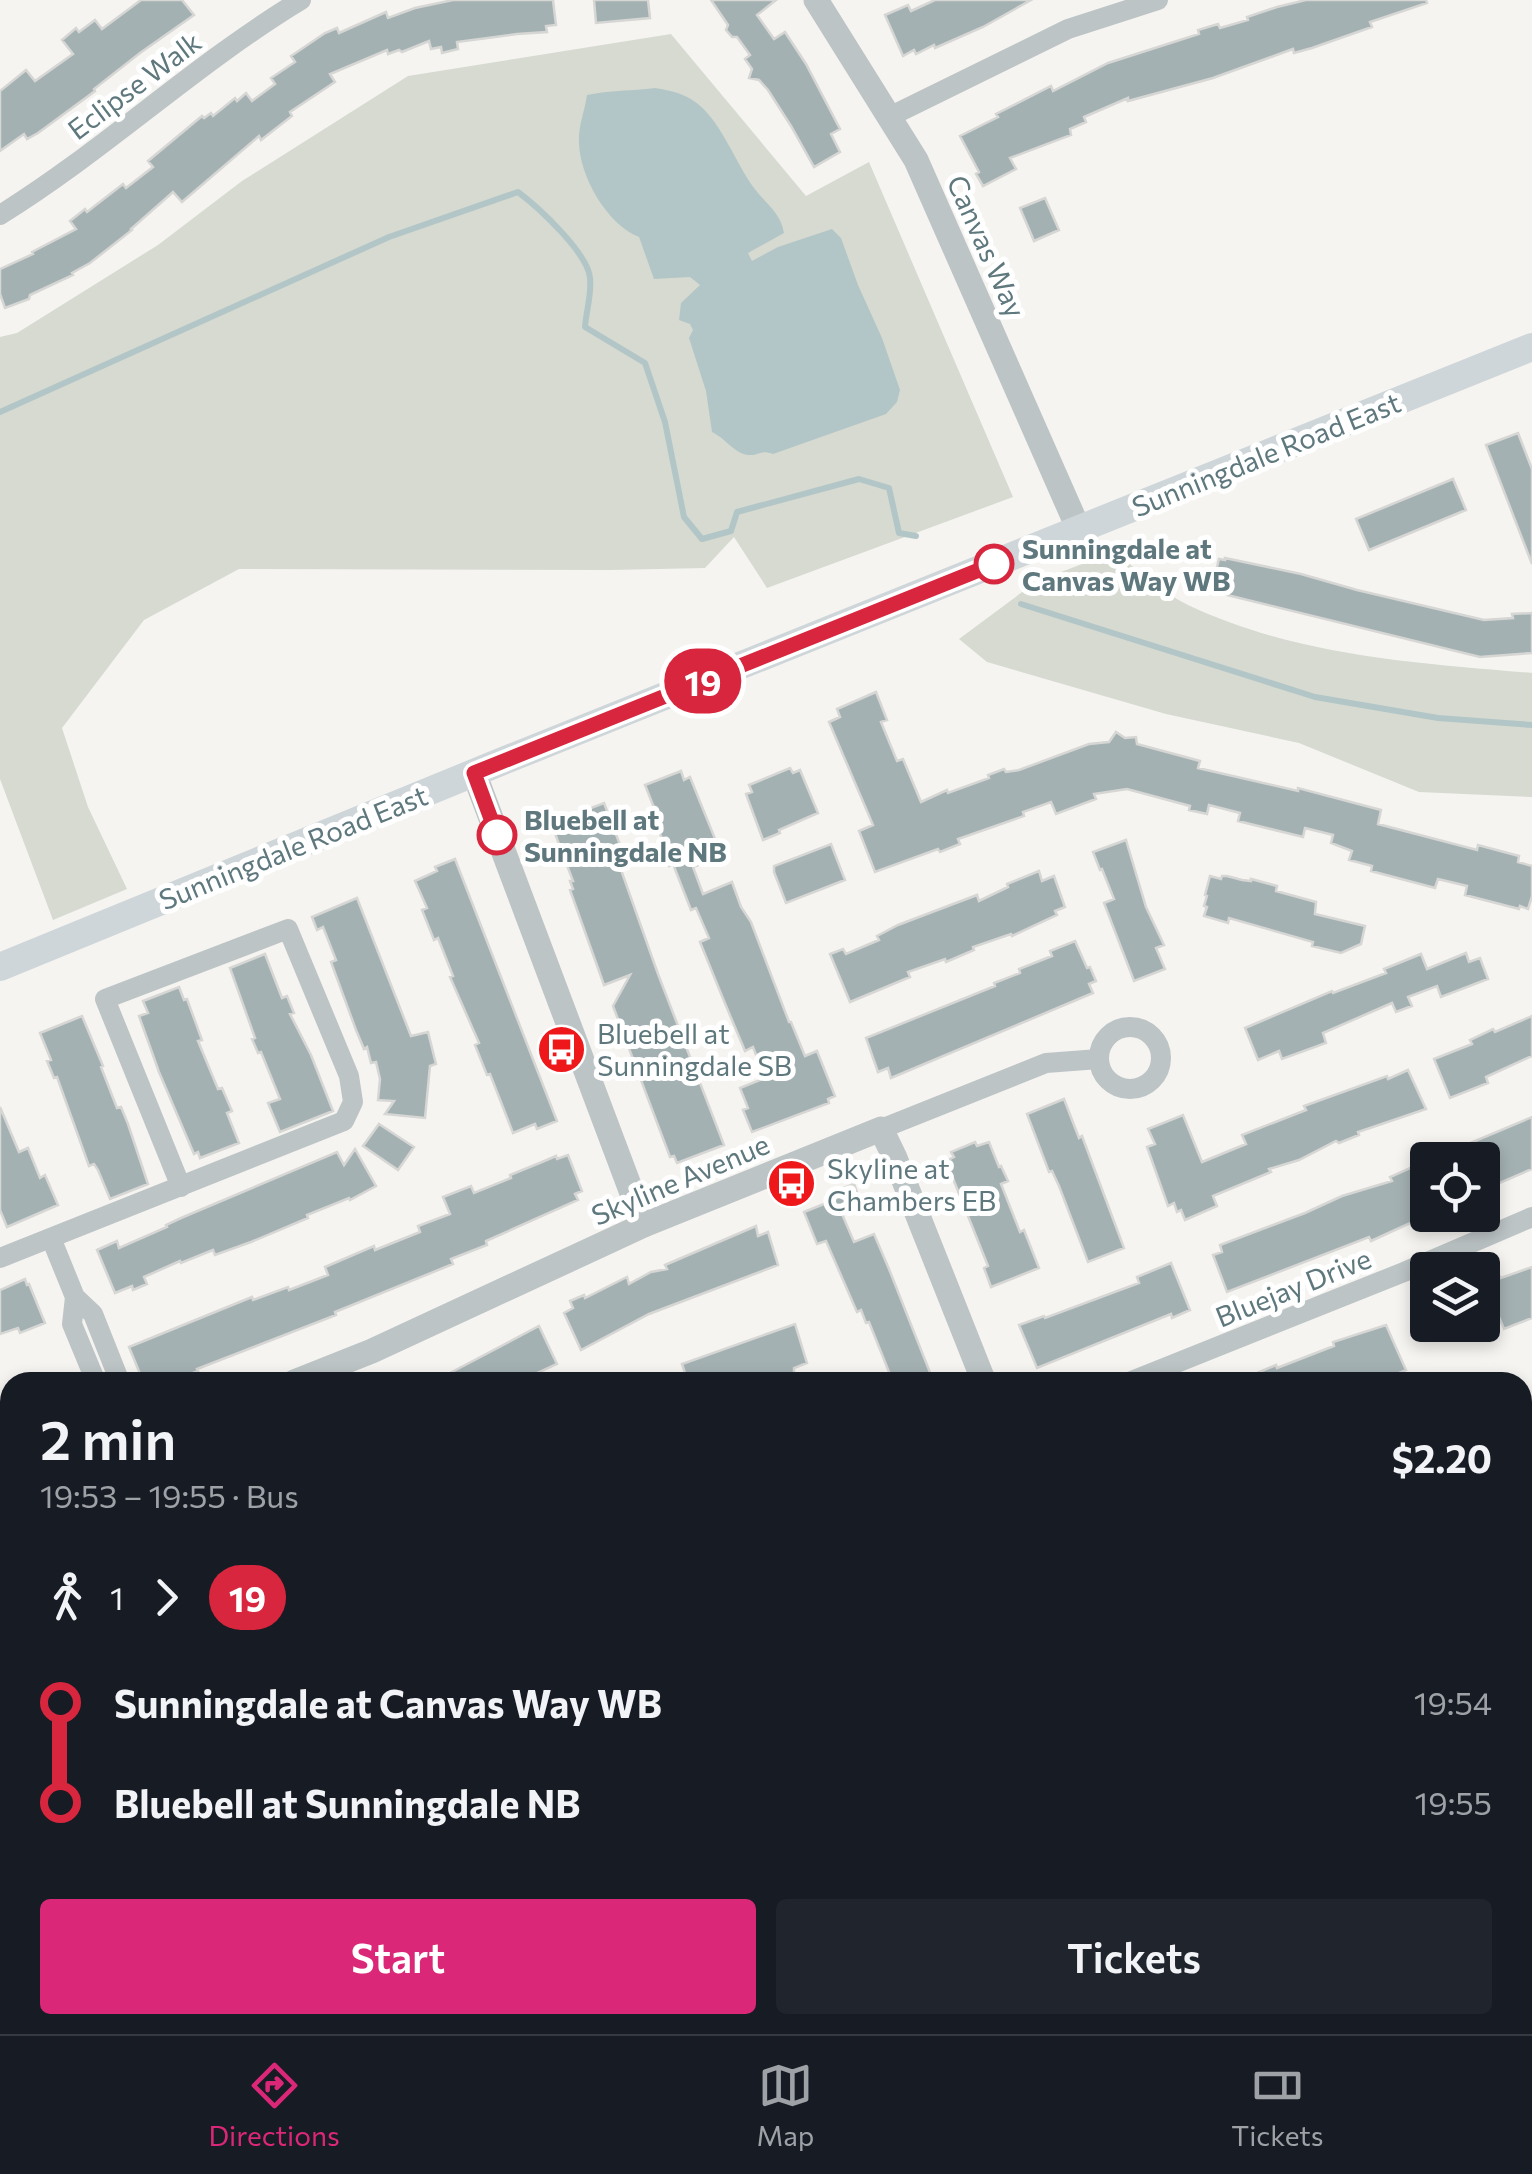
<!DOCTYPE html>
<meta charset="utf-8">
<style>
body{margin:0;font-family:Commissioner,sans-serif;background:#20242c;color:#f1f3f6;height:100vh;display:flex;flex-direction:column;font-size:38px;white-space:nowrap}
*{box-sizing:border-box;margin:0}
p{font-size:32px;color:#9ea1a6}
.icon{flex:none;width:55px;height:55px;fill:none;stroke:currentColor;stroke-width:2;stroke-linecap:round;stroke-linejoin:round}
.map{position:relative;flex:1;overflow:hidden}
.drawer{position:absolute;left:0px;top:1372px;width:1532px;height:662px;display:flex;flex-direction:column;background:#171b24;border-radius:30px 30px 0 0;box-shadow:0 5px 15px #0003}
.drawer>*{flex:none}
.badge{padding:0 20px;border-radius:32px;font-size:35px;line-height:65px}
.controls{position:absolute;left:1410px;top:1142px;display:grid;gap:20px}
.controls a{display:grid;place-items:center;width:90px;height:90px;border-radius:10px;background:#171b24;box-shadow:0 5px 15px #0003;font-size:50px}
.map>.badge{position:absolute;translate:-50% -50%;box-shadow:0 0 0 5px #fff}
.legs{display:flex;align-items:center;gap:15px;height:110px;padding:0 40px;font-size:32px}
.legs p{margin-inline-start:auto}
.headline{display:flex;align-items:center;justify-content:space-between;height:170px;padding:0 40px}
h1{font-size:55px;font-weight:600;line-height:75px}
.primary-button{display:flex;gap:20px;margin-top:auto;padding:20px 40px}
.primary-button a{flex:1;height:115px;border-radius:10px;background:#db2777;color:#fff;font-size:40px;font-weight:600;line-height:115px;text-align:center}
.primary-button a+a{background:#20242c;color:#f1f3f6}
ul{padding:0 40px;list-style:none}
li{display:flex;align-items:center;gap:35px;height:100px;font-size:38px}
li i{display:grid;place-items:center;width:15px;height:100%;margin:0 12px;background:currentColor}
li i::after{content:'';width:25px;height:25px;margin:-12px;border:8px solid;border-radius:50%;background:#171b24}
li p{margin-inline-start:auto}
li:first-child i{background:linear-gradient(#0000 50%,currentColor 0)}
li:last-child i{background:linear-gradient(currentColor 50%,#0000 0)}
.menu{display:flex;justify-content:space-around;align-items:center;height:140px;border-top:2px solid #363941;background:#171b24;font-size:28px;color:#9ea1a6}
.menu a{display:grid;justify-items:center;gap:5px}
.menu .active{color:#db2777}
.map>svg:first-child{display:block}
.green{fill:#d6dad0}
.water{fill:#b3c6c7}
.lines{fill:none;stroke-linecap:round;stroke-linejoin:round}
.stream{stroke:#b3c6c7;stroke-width:6}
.building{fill:#a4b1b3;stroke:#d6d6d4;stroke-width:2.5}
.minor{stroke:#bdc4c6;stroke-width:20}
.tertiary{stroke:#bdc4c6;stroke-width:25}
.secondary{stroke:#cfd6d9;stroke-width:28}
.line-1-casing{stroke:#fff;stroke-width:22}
.line-1{stroke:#d7263d;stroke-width:15}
.stop-1-dot{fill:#fff;stroke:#d7263d;stroke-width:5}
.labels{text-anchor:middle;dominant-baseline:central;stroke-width:10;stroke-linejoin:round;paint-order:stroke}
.street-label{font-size:28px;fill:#5e787e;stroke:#fff}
.stop-label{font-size:28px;font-weight:bold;fill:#5e787e;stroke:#fff;text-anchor:start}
.poi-label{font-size:28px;fill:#5e787e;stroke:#fff;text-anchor:start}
</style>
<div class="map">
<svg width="1532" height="2034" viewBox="0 0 1532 2034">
<rect width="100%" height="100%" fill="#f5f4f1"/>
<path class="green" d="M671,34l135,162 63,-34 144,335 -246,91 -33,-51 -29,31 -95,2 -371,-1 -95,51 -82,108 26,79 39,82 -74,31 -53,-141v-442l17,-4 141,-88 84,-64 166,-105z
M1114,552c23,17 49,41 74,53 108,51 228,58 344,68v124l-113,-5 -120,-49 -133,-29 -179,-52 -28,-23 78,-58z"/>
<path class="water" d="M655,88c17,3 29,5 43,16 25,21 37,58 56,84 11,15 27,25 30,45l-36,20 4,8 26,-14 54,-18 9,9 17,47 24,53 18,52 -3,12 -11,12 -113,40c-13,-5 -13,2 -25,1 -14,-2 -23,-17 -36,-23l-6,-41 -17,-53 4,-8 -3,-6 -11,-4 2,-17 19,-18 -10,-8 -36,2 -15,-42c-32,-12 -60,-62 -60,-95 -1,-15 6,-32 8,-47 23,-5 45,-4 68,-7z"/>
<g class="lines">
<path class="stream" d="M0,412l389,-175 129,-45c20,15 70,61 72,86 2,15 -4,34 -5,49l60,36 20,59 19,95 18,22 29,-8 6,-19 122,-33 30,9 10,45 17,3
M1021,604l294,93 123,21 94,7"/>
</g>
<path class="building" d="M141,0h41l12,15 -54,38 -46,36 1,2 -57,42 -11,6 -3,-5 -24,17v-60l26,-21 9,11 38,-27 -11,-14 14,-12 3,4 16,-12 7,9z
M453,0h100l3,25 -10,1 1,6 -30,2 -60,8 1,7 -16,4 -1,-6 -10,2 -2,-8 -27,11 -3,-2 -11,4 -1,-4 -57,24 5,8 -45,30 2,4 -31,24 -2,-4 -77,66 -9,-10 -42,37 1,1 -42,33 -18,10 1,2 -43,20 -1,4 -24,9 -5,-14v-25l33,-15 -1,-2 44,-23 -6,-8 15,-12 2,3 36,-28 3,4 27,-21 -5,-6 54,-45 2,2 7,-5 2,3 22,-18 2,3 9,-8 6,8 23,-17 -4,-6 24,-16 -4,-6 34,-23 12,-5 2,5 47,-21 2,6 27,-10z
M594,0h54l2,18 -54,5z
M711,0h65l-19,15 17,24 11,-7 21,32 34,65 -9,5 9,18 -26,15 -23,-41 -23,-36 -9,-10 -10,-2 3,-9 -7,-10 5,-4 -13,-18h-5l-6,-7 2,-5z
M935,0h96l-48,27 -48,21 -1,-3 -18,9 -2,-4 -11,6 -18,-41 23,-10 3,6z
M1306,0h120l1,3 -57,19 2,5 -60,21 -18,5 -1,-4 -80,29 -85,23v-3l-44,19 2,5 -16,7 1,6 -61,23 6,11 -33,17 -7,-12 3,-2 -19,-36 38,-19 -2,-3 55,-28 2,5 55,-28 91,-29 -1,-4 20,-6 2,4 28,-8 -1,-3 30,-10z
M1045,198l14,32 -25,11 -14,-33z
M1518,433l14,36v95l-46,-119z
M1453,479l13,31 -97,40 -13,-31z
M1225,558l76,16 56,16 127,30 29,-2 -1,-4 20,-1v40l-52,4 -269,-66 8,-32 6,1z
M876,692l11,28 -6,2 16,39 6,-2 18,43 26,-12 1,3 41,-15 -1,-3 16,-6 2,3 13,-2 70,-26 20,-2 7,-10 9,6 11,-1 1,7 63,17 -2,7 100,23v-3l83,22 -3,14 99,26 1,-5 41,11 -1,6 14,4v30l-4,13 -8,-3 -1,3 -54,-14 2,-9 -29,-7 -3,9 -64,-17 1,-5 -23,-6 3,-9 -21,-8 2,-8 -28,-7 -2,9 -65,-16 2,-8 -31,-8 -2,9 -18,-4 1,-4 -63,-17 -33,5 2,5 -40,15 -5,-12 -28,10 1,4 -66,23 2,5 -20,8 -2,-3 -63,23 -16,-41 14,-6 -44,-103 11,-5 -3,-8z
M790,768l3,5 7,-3 18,43 -39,17 1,3 -17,7 -17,-46 6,-2 -3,-7z
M681,771l3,9 6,-3 32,79 -29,11 10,27 29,-12 9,25 10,15 38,100h2l14,34 12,-5 18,45 -7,3 1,4 -77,29 -9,-22 5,-2 -8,-20 25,-10 -12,-31 -8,4 -21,-50 -24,-59 9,-4 -13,-30 -5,2 -18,-46 -4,2 -7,-16 4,-2 -13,-31 4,-2 -12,-30z
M604,803l18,47 -7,3 43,121 66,171 -47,18 -3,-7 -4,1 -57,-151 17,-31 -26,10 -34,-95 3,-1 -3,-8h3l-22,-58z
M1126,840l20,67 18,38 -8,3 9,21 -31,12 -30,-78 10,-4 -12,-30 -2,1 -7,-18z
M831,844l14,36 -59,23 -12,-31v-6z
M455,859l102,262 -20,8 -2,-5 -22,9 -23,-59 -3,1 -12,-30 4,-2 -29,-66 3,-1 -15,-38 -4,2 -12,-30 5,-2 -12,-27 22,-10 -2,-4z
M1039,871l3,10 12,-5 11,31 -10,4 2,4 -45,21 -1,-2 -38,13 1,3 -28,12 -1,-3 -37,13 2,5 -60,25 -20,-48 13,-5 3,5 33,-14 -2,-4 21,-11 79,-30 2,6 29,-14 -1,-3z
M1210,876l11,3 1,-3h5l15,4 9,1v-2l26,7 -1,5 40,11 -1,12 50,12 -4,18 -20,9 -29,-7 1,-4 -84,-24 -1,5 -24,-7 3,-9 -3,-1 3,-10 -2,-1z
M357,898l54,138 17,-4 8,32 -6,2 -5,52 -40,-4 9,-13 -16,-1 2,-21 -4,-17 -5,1 -4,-16 -3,2 -8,-19 -25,-68 5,-2 -13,-33 -6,3 -5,-13z
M1075,941l12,27 3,-1 6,14 -7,3 4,9 -202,85 -3,-10 -10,4 -12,-34 129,-52 -1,-3 26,-10 -1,-4 33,-13 -2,-5z
M1466,953l3,9 11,-4 8,21 -47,18 -4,-11 -29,11 4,9 -16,6 -4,-9 -69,30 3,10 -44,16 -3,-8 -21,9 -13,-32 87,-37 1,2 53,-20 -2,-4 37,-15 6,15z
M265,954l17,44 5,-2 7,17 -4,1 21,41 22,56 -53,21 -12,-29 12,-4 -19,-47 -3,1 -6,-14 3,-1 -25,-70z
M179,987l5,13 3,-1 15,41 -4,1 20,48 4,-1 10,23 -5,2 12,30 -39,15 -2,-6 -4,2 -35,-82 -20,-56 9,-3 -5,-12z
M82,1016l21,50 -2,1 16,41 4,-1 7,17 20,60 -38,15 -12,-29 -4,-6 -5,2 -32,-89 -3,1 -7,-17 4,-1 -11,-27z
M1532,1016v40l-46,21 2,6 -38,15 -16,-39 38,-15 -2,-4 23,-11 2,3z
M1408,1070l18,39 -68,23 1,3 -20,8 -3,-2 -37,19 -30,9 2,3 -58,24 4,10 -32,14 -4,-10 -4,2 -3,-9 -6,3 -21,-59 8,-3 -7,-15 35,-14 19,47 44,-18 -4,-9 64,-25 -2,-4 83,-30 1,3z
M1064,1099l15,39 3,-2 42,112 -36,14 -29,-76 -7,-15 -3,1 -22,-58z
M0,1107l19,45 9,-4 12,30 5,-3 13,30 -51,22 -7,-17z
M1532,1117v52l-37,16 -1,-2 -12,5v-28h-52z
M379,1124l35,23 -16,23 -35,-24z
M975,1142l2,4 12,-4 10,25 2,-1 7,15 -7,3 19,48 4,-2 15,38 -48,19 -7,-19 4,-2 -42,-105 8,-4 -3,-5z
M355,1149l21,37 -26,14 -1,-2 -42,17 1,3 -57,24 -36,13 -2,-5 -32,13 -1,-2 -36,16 3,7 -14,6 -1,-4 -17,7 -18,-43 20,-9 2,7 48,-21 -1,-2 15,-7 156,-66 7,13z
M568,1155l14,36 -7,3 3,6 -92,41 1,4 -36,14 2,5 -118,48 1,3 -139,54 1,2 -28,11h-14l-2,-6 -11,5 -14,-34 123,-50 1,3 35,-13 1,3 39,-15 -3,-8 49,-21 1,4 45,-18 -2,-6 32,-12 -7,-17 28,-11 3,7 37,-15 -1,-3 32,-13 14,-6 1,3z
M1428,1160v55l-57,26 -2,-4 -142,55 -14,-37 9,-3 -2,-7 85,-32 37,-17 50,-15 -2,-4z
M854,1184l8,22 -20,8 12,28 20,-8 15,35 42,106 -18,7h-20l-24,-60 -3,1 -5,-13 -4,2 -31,-71 -9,3 -13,-32 25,-10 -3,-7z
M756,1226l2,10 10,-4 10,33 -129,49 -68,36 -17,-37 9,-5 -3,-7 14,-6 1,3 42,-21 2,7 22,-12 16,-3 -2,-4z
M1171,1263l19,47 -18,8 -1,-4 -134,54 -18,-43 25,-9 1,2 94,-35 -2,-6z
M1532,1267v51l-28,11 -20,-48 15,-6 2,3z
M25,1279l2,6 2,-1 16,39 -25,10 -2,-5 -18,6v-44z
M795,1324l12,39 -13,5v6l-20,8h-86l-6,-18z
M1386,1325l20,45 -27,12h-143l40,-17 1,3 57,-22 -1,-4z
M539,1326l18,38 -39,18h-85z"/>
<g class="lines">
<path class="minor" d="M889,117l179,-88 90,-29
M0,215c105,-65 195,-151 301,-215
M1099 1058a31 31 0 1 1 62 0a31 31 0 1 1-62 0Z
M881,1129l165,-66 53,-4
M51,1238l24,59 18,17 27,68
M0,1258l344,-137 9,-19 -4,-26 -61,-147 -183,70 76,188
M75,1297l-3,27 24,58
M1129,1382l275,-110 128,-55
M0,1762l10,-2
M967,2025l3,9
M127,2034v-9
M622,2034l7,-9"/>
<path class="tertiary" d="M816,0l100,160 163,370
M474,773l170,452
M294,1382l78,-31 272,-126 237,-96 14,29 89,224
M0,1490l10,-2
M1522,1772l10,-4
M1174,2034l2,-9"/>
<path class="secondary" d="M0,967l498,-204 1034,-416"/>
</g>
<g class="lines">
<defs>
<path id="line-1" d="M497,835l-23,-62 520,-209"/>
</defs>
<use href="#line-1" class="line-1-casing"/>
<use href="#line-1" class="line-1"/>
</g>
<defs>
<symbol id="bus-disc" viewBox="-11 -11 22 22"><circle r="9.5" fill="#ee171a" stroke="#fff"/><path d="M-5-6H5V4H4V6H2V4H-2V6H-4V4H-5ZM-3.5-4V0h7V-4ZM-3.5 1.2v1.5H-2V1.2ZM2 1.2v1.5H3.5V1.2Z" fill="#fff"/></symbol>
</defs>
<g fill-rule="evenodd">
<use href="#bus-disc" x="534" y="1022" width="55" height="55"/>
<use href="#bus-disc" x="764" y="1156" width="55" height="55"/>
</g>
<g class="stop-1-dot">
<circle cx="994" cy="564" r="18"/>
<circle cx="497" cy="835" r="18"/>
</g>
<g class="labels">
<g class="street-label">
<text transform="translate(134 85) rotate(-37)">Eclipse Walk</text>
<text transform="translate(987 246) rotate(66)">Canvas Way</text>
<text transform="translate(1266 454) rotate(-22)">Sunningdale Road East</text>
<text transform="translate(293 847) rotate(-22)">Sunningdale Road East</text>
<text transform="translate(680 1179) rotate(-23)">Skyline Avenue</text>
<text transform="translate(1293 1287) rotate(-22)">Bluejay Drive</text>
</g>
<g class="stop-label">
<text x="1022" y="548">Sunningdale at<tspan x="1022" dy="32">Canvas Way WB</tspan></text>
<text x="524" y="819">Bluebell at<tspan x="524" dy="32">Sunningdale NB</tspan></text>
</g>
<g class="poi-label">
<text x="597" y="1033">Bluebell at<tspan x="597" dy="32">Sunningdale SB</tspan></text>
<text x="827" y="1168">Skyline at<tspan x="827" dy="32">Chambers EB</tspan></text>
</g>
</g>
</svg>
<div class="controls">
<a><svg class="icon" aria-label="locate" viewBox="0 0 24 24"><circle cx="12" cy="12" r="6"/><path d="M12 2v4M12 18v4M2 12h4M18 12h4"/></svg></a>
<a><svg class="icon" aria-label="layers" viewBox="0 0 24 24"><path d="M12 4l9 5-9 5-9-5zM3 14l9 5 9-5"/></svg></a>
</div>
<b class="badge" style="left:703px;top:681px;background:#d7263d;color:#fff">19</b>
<section class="drawer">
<div class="headline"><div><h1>2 min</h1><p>19:53 – 19:55 · Bus</p></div><b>$2.20</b></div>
<div class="legs"><svg class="icon" aria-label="walk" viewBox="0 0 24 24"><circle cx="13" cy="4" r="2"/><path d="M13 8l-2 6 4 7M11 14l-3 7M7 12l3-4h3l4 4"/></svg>1<svg class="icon" aria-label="forward" viewBox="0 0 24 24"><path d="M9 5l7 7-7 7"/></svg><b class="badge" style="background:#d7263d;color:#fff">19</b></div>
<ul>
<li><i style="color:#d7263d"></i><b>Sunningdale at Canvas Way WB</b><p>19:54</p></li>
<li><i style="color:#d7263d"></i><b>Bluebell at Sunningdale NB</b><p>19:55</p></li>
</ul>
<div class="primary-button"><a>Start</a><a>Tickets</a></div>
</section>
</div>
<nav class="menu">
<a class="active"><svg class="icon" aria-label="directions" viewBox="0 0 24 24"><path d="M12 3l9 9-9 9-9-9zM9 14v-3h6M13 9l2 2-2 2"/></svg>Directions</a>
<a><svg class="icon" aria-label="map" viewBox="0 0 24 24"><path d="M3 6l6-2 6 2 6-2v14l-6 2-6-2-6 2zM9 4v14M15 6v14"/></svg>Map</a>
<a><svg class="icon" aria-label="tickets" viewBox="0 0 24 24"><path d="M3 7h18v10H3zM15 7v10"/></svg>Tickets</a>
</nav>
